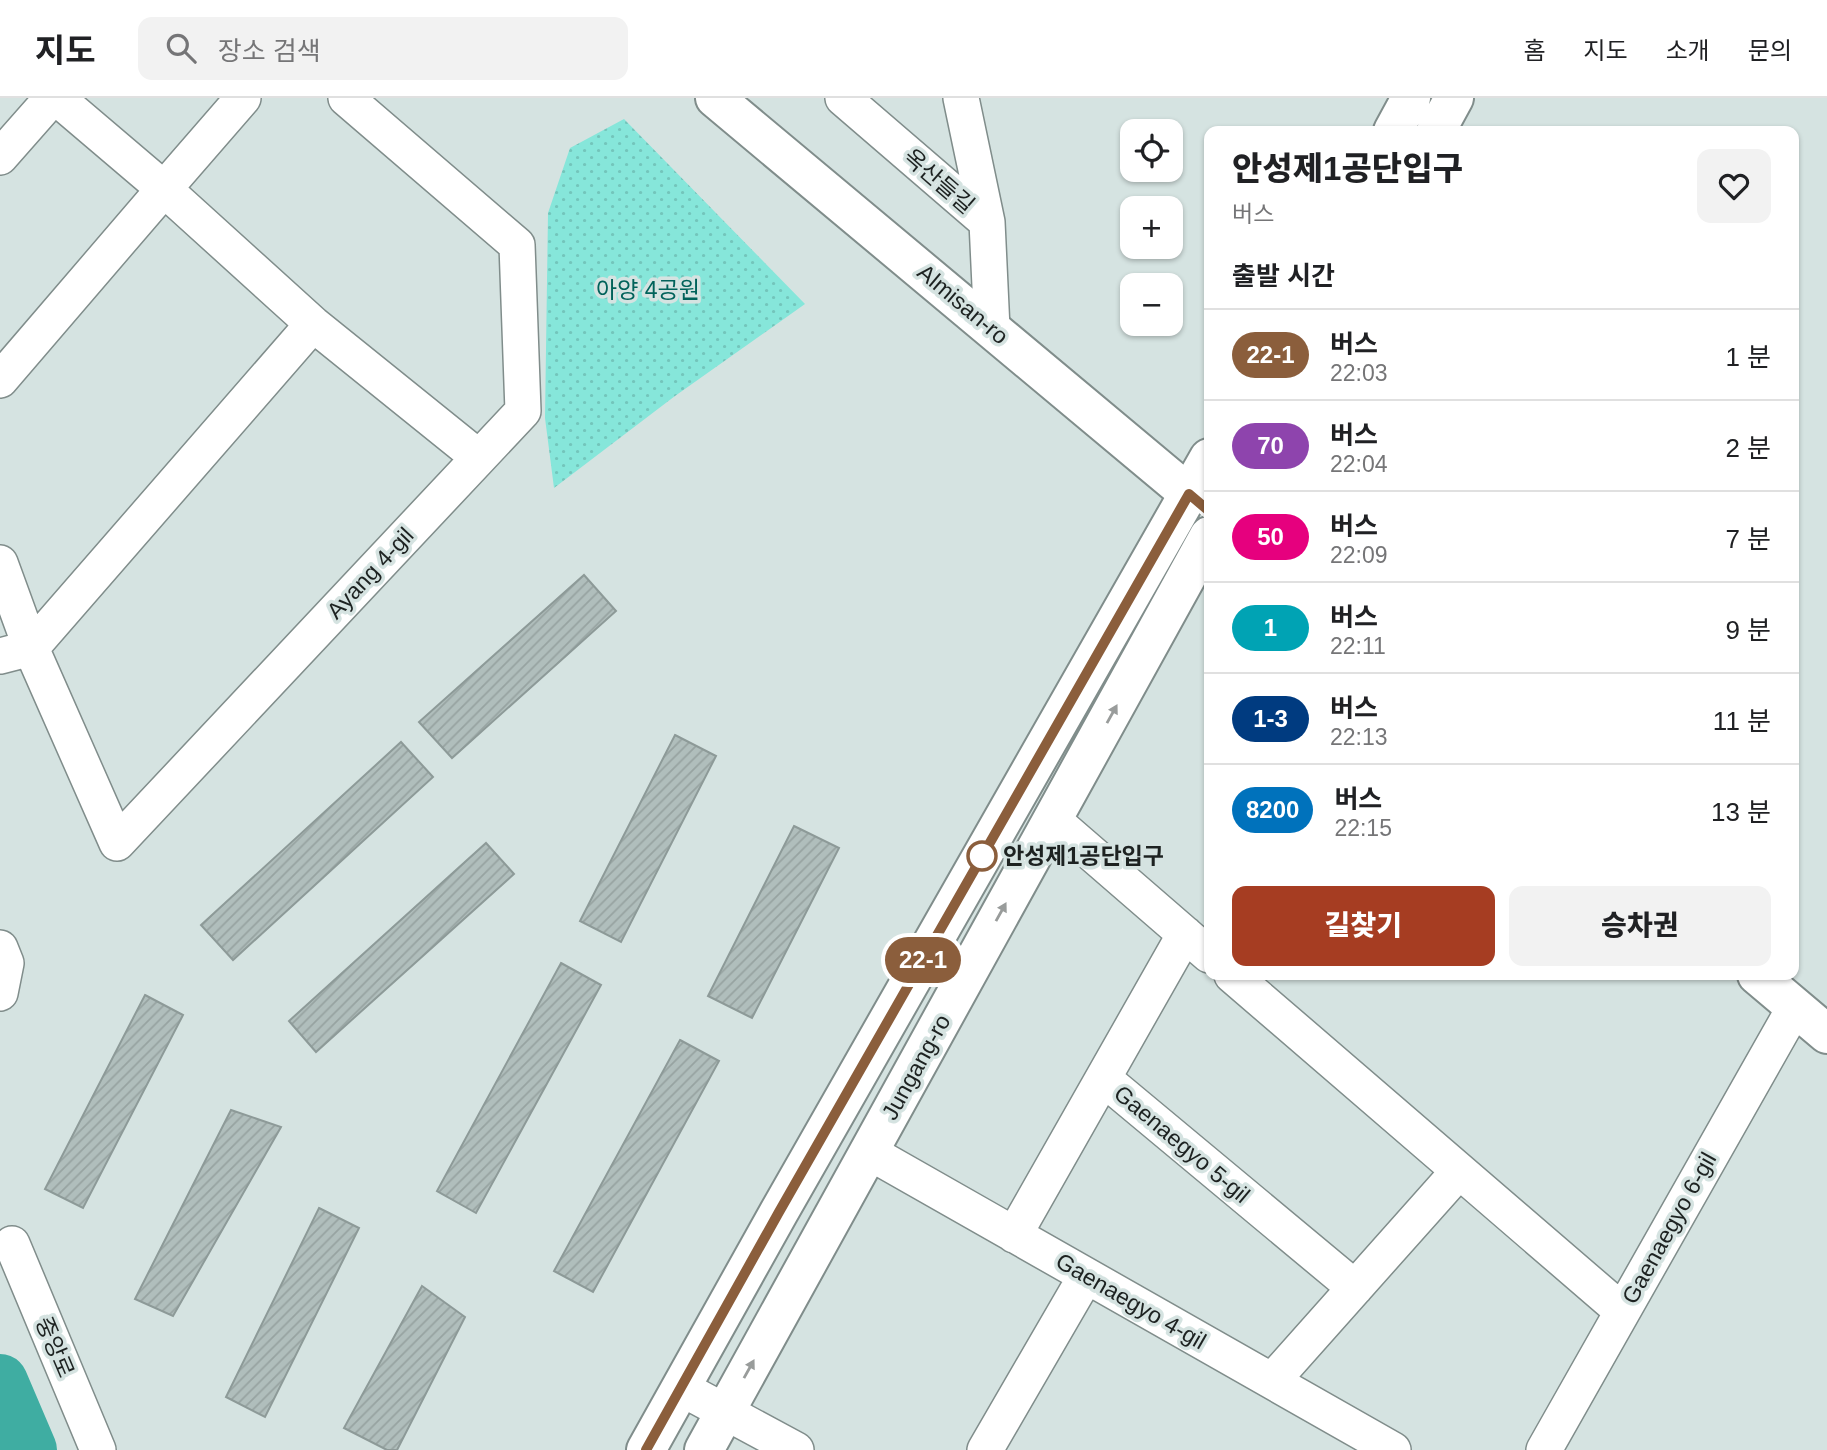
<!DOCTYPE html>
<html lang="ko">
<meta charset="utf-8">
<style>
body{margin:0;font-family:Helvetica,"Noto Sans KR",sans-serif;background:#f2f2f2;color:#202124;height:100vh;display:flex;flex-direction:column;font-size:26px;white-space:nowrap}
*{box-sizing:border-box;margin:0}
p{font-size:23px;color:#757577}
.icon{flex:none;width:38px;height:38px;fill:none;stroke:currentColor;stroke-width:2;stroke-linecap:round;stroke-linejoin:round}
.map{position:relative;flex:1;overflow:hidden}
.panel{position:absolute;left:1204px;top:28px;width:595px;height:854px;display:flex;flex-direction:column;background:#fff;border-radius:14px;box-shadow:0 2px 5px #0004}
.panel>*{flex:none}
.badge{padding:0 14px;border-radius:23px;font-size:24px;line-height:46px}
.fabs{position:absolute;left:1120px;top:21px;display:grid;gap:14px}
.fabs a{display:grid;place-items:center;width:63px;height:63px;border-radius:14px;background:#fff;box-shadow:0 2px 5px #0004;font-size:35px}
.map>.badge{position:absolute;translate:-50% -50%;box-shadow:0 0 0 4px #fff}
h2{padding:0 28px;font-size:26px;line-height:63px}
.round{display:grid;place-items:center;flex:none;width:74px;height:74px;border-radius:14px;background:#f2f2f2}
.overview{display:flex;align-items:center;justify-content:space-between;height:119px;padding:0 28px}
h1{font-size:33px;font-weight:800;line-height:52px}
.action{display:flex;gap:14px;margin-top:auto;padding:14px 28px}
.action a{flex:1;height:80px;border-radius:14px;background:#a63d22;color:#fff;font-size:28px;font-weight:800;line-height:80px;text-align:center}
.action a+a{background:#f2f2f2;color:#202124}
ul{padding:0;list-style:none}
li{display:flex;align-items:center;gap:21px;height:91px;padding:0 28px;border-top:2px solid #e0e0e0}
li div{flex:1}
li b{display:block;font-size:26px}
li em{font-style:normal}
li .badge{min-width:77px;font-weight:700;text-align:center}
header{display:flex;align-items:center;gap:42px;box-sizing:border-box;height:98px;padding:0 35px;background:#fff;border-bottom:2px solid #e0e0e0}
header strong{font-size:33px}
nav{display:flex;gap:38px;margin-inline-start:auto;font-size:24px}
.search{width:490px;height:63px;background:#f2f2f2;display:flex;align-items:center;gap:18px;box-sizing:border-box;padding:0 24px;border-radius:14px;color:#757577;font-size:26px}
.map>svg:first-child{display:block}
.grass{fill:url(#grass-dots)}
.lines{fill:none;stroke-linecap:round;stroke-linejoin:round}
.river{stroke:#3fada2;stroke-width:56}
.building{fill:url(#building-hatch);stroke:#8d9a98;stroke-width:2}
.minor-casing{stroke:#808d8b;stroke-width:38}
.tertiary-casing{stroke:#808d8b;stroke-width:42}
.secondary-casing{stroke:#808d8b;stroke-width:42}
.minor{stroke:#fff;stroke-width:35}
.tertiary{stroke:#fff;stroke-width:38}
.secondary{stroke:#fff;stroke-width:38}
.oneway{fill:#999c9b}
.line-casing{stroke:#fff;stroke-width:16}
.line{stroke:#8b5e3c;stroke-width:10}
.stop-dot{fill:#fff;stroke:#8b5e3c;stroke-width:3.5}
.labels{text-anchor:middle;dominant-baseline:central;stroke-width:7;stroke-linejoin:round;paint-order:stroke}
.street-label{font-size:23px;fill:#1d2221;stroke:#d5e3e1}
.park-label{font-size:23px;fill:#00625a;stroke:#d5e3e1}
.stop-label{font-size:23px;font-weight:bold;fill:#1d2221;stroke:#d5e3e1;text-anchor:start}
</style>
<header>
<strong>지도</strong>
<div class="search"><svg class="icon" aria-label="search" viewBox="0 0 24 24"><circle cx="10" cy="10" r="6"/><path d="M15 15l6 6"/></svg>장소 검색</div>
<nav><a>홈</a><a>지도</a><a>소개</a><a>문의</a></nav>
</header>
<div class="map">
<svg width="1827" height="1352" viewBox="0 0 1827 1352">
<defs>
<pattern id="grass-dots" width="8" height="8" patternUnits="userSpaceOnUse" patternTransform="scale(1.75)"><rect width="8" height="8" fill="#86e6da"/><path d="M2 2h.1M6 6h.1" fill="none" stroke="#73c5bb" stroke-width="1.8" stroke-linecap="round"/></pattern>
<pattern id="building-hatch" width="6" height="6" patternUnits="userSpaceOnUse" patternTransform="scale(1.75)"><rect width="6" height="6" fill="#b0bebc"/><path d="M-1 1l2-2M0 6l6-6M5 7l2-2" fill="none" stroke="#97a3a1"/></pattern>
</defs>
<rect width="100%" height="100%" fill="#d5e3e1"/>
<path class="grass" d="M624,21l181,185 -130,92 -121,92 -9,-70 3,-205 22,-65z"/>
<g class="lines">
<path class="river" d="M0,1284l29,68"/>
</g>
<path class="building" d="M584,477l32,36 -164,147 -33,-36z
M675,637l41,21 -95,186 -41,-21z
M401,644l32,35 -200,183 -32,-35z
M794,728l45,22 -87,170 -44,-22z
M486,745l28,31 -198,178 -27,-31z
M561,865l40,22 -125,228 -39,-22z
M145,897l38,20 -100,193 -38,-19z
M680,942l39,21 -126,231 -39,-21z
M231,1012l50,17 -108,189 -38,-17z
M319,1110l40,20 -94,189 -39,-20z
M422,1188l43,31 -68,133h-10l-43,-22z"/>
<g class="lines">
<defs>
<path id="minor" d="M57,0l107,91 79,-91
M843,0l144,124
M961,0l26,124 5,107
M0,59l52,-59
M0,282l164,-191 149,135 165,133
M0,465l31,85 282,-324
M0,558l31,-8 86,195 406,-432 -6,-166 -171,-147
M1052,721l157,136
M0,850l6,15 -6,30
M1232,877l390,336
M1104,981l251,209
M869,1054l524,298
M1014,1137l171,-301
M12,1146l86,206
M1272,1283l187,-210
M681,1290l115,62
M985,1352l101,-174
M1544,1352l251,-443"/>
<path id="tertiary" d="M715,0l474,396"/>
<path id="secondary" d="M1393,33l18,-33
M1436,33l18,-33
M1757,877l70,59
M646,1352l133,-238 430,-754
M704,1352l505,-914"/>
</defs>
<use href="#minor" class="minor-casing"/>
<use href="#tertiary" class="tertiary-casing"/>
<use href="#secondary" class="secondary-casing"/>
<use href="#minor" class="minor"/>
<use href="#tertiary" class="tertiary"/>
<use href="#secondary" class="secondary"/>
</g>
<defs><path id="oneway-solid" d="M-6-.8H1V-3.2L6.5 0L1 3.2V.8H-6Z" transform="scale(1.75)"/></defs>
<g class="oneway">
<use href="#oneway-solid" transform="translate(1112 616) rotate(-61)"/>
<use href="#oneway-solid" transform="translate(1001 814) rotate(-61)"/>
<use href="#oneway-solid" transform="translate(749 1271) rotate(-61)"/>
</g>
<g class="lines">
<defs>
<path id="line" d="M646,1352l133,-238 410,-718 20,17"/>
</defs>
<use href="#line" class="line-casing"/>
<use href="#line" class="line"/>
</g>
<circle class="stop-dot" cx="982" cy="758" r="14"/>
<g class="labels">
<g class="street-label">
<text transform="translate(939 83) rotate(41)">옥산들길</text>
<text transform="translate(963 206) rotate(40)">Almisan-ro</text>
<text transform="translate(370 475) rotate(-47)">Ayang 4-gil</text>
<text transform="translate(916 969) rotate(-61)">Jungang-ro</text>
<text transform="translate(1182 1046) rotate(40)">Gaenaegyo 5-gil</text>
<text transform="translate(1669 1130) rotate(-61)">Gaenaegyo 6-gil</text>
<text transform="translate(1131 1203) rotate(30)">Gaenaegyo 4-gil</text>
<text transform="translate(55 1249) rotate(67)">중앙로</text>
</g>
<g class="park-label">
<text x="648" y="192">아양 4공원</text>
</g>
<g class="stop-label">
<text x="1003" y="758">안성제1공단입구</text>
</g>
</g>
</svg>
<div class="fabs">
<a><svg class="icon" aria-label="locate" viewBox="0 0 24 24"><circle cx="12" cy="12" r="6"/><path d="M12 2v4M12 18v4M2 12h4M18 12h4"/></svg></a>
<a>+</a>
<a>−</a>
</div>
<b class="badge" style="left:923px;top:862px;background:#8b5e3c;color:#fff">22-1</b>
<section class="panel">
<div class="overview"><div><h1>안성제1공단입구</h1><p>버스</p></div><a class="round"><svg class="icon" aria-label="heart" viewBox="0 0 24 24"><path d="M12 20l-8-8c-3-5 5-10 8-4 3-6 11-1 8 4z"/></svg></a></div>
<h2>출발 시간</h2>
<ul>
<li><span class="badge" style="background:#8b5e3c;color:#fff">22-1</span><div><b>버스</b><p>22:03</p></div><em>1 분</em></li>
<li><span class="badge" style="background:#8e44ad;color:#fff">70</span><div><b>버스</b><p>22:04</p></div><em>2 분</em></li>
<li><span class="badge" style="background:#e6007e;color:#fff">50</span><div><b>버스</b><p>22:09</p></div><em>7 분</em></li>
<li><span class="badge" style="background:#00a3b4;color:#fff">1</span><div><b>버스</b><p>22:11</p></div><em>9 분</em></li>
<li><span class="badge" style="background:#003b80;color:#fff">1-3</span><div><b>버스</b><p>22:13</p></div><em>11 분</em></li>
<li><span class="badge" style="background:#0072bc;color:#fff">8200</span><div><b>버스</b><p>22:15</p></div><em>13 분</em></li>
</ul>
<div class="action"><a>길찾기</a><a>승차권</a></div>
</section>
</div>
